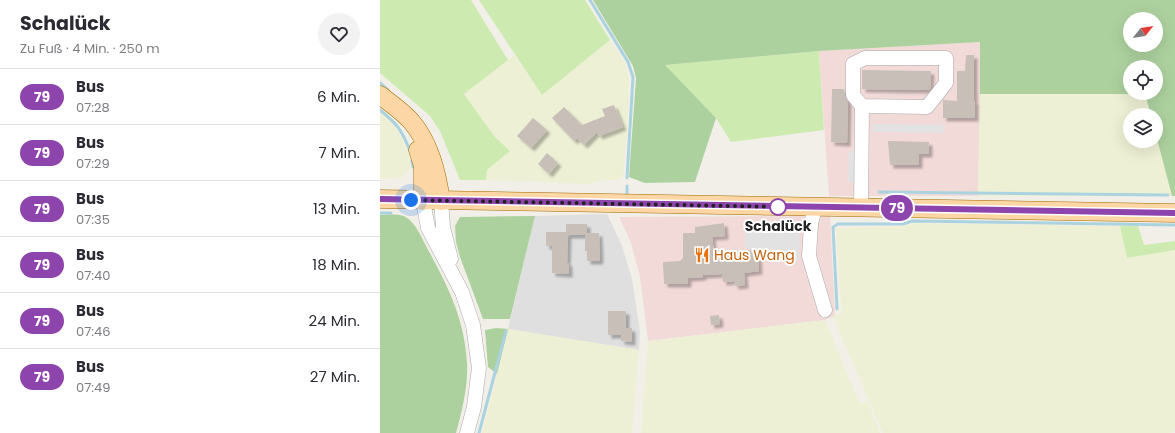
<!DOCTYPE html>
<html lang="de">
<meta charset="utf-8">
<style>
body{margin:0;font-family:Poppins,sans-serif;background:#f2f2f3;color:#2b2b33;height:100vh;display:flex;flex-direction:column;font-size:15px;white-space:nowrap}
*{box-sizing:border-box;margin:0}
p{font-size:13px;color:#7c7c81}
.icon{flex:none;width:22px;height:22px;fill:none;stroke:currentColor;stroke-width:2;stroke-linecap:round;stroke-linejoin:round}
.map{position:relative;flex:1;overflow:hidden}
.panel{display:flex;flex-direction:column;background:#fff;width:380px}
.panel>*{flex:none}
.badge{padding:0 8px;border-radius:13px;font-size:14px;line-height:26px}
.needle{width:26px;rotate:60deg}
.tools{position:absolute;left:743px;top:12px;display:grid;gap:8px}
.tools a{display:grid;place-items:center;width:40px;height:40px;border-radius:50%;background:#fff;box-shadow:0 4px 16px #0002;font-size:20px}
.you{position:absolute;width:20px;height:20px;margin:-10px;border:3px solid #fff;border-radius:50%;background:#1a73e8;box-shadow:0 0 0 6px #1a73e833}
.map>.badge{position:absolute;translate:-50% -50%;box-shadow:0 0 0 2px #fff}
.round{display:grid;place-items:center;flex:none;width:42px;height:42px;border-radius:21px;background:#f2f2f3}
.headline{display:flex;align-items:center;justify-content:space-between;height:68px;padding:0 20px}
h1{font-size:19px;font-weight:700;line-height:30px}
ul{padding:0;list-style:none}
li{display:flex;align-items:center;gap:12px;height:56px;padding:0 20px;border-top:1px solid #e1e1e2}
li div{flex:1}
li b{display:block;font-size:15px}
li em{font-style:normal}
li .badge{min-width:44px;font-weight:700;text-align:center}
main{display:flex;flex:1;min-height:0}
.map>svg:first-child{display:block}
.residential{fill:#e0dfdf}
.commercial{fill:#f2dad9}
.farmland{fill:#eef0d5}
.grass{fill:#cdebb0}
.forest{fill:#add19e;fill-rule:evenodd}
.parking{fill:#e2e2e2}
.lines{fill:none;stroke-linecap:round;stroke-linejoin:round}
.stream{stroke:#aad3df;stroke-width:3}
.building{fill:#c7bfb8;filter:url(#shadow)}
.minor-casing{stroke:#a9a9a9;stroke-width:15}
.major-casing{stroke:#a06b00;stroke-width:19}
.minor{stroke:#fff;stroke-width:14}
.major{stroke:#fcd6a4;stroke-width:18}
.line-casing{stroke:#fff;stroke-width:9}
.line{stroke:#8e44ad;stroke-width:6}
.walk{stroke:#222;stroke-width:4;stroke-dasharray:0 7.2}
.stop-dot{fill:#fff;stroke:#8e44ad;stroke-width:2}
.labels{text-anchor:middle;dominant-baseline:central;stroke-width:4;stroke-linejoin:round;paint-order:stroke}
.stop-label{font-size:14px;font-weight:bold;fill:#222;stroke:#fff}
.food-label{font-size:14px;fill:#c56008;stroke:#fff;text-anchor:start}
</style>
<main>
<section class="panel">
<div class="headline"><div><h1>Schalück</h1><p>Zu Fuß · 4 Min. · 250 m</p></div><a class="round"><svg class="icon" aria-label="heart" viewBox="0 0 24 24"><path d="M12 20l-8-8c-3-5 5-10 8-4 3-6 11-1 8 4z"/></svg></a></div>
<ul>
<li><span class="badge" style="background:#8e44ad;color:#fff">79</span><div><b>Bus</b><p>07:28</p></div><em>6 Min.</em></li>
<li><span class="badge" style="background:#8e44ad;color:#fff">79</span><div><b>Bus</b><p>07:29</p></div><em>7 Min.</em></li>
<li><span class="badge" style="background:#8e44ad;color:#fff">79</span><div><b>Bus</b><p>07:35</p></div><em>13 Min.</em></li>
<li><span class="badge" style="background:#8e44ad;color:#fff">79</span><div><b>Bus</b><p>07:40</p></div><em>18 Min.</em></li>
<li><span class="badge" style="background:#8e44ad;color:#fff">79</span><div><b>Bus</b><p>07:46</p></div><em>24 Min.</em></li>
<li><span class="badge" style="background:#8e44ad;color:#fff">79</span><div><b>Bus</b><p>07:49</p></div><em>27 Min.</em></li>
</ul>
</section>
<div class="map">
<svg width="795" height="433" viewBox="0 0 795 433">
<defs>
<filter id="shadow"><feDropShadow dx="3.5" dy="3.5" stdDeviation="1" flood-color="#0004"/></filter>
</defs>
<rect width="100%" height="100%" fill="#f2efe9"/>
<path class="residential" d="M227,214l15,32 10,33 8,53 -1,18 -131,-21 27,-113z"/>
<path class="commercial" d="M601,42l-3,154h-149l-10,-145z
M450,216l5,99 -2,2 -8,3 -177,21 -8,-64 -9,-34 -12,-26z"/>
<path class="farmland" d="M230,40l16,25 3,14 -1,42 -5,57 -7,2h-10l-18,4 -102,-4 1,-10 23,-19 -16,-15 -30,-42 50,-39 28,40z
M600,94h165l6,21h-21v26h26v-6l16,61h-194z
M0,113l12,10 9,12 8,19 2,14 -10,10 -21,1z
M534,223l206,3 7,32 48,-8v180l-4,3h-288l-50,-116 2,-2 7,-1 -6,-86 67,-2z
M445,320l35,84 7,-3 13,32h-239l7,-92z
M128,329l131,21 -7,83h-150z"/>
<path class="grass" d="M0,0h91l37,60 -44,34 30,42 16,15 -23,19 -1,10h-26l-20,-49 -10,-15 -50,-43z
M99,0h106l25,40 -68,55z
M439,51l5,79 -93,12 -15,-24 -52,-53z
M740,226h18l6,19 31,-4v9l-48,8z"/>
<path class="forest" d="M213,0h582v196h-3l-16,-61v-20h-5l-6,-21h-165v-52l-161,9 -154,14 51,53 -21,64 -50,1 -16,-6 7,-99 -3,-12zM750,19h26v26h-26zM750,67h26v26h-26z
M0,215c7,0 21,-2 27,3 9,6 15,20 20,30 21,38 38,72 40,116 1,23 -5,47 -11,69h-76z
M155,216l-25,103h-27l-23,-62 -4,-15 -1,-16 5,-9z
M116,328l12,1 -11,45 -9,-7 -3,-37z"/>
<path class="parking" d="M493,124l72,1 -1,8 -71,-1z
M469,151h9l-1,31h-9z
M366,221h54l-1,39 -26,-1v-10h-28z"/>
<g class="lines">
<path class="stream" d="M210,0l38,62 5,15 -6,101
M0,83l8,7
M0,110c17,14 22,20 30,41
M32,160l1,7
M247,186v8
M499,192l289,3
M0,213h11
M457,309l-4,-82 5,-3h65l9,-3 263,4
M99,433l27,-102"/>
</g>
<path class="building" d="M586,55h8v46h1v17h-32v-18l14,1v-30h8z
M482,70l69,1 -1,18 -1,1 -67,-1z
M452,89h12l1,7 3,6 -1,41 -16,-1z
M234,105l9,22 -24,9 -2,-4 -13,13 -7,-7 -3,3 -22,-23 12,-11 18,18 23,-9 -3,-7z
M153,118l14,12 -16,18 -14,-12z
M508,141l41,1v12h-10v11h-29z
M167,153l11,10 -9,11 -11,-10z
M344,223l1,13 -13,1 2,15 37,-2v2h7l1,19 -15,2 1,12 -10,1 -1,-5 -11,1 -1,-8 -19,1v2l-15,1v6h-24l-1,-22 17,-1 3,-3v-25h12v-6z
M186,224h21v9h12l1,26 -1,2h-12v-10h-2v-16h-17l-1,28h2v11l-17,-1v-27h-6v-14h20z
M228,311h18v17h6v14l-11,-1v-6h-13z
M339,315l1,9 -9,1 -1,-9z"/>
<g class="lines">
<defs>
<path id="minor" d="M43,201l5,27 34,64 11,33 6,43 -5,39 -7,26
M61,201l2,26 8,32
M435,207l-4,17 -2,32 16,54
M481,208l1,-102 65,1 19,-24v-25h-81l-12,6v31l9,11"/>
<path id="major" d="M0,95c10,8 22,16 31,26 19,22 26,52 30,80
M38,150l5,16v35
M0,199l795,14"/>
</defs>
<use href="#minor" class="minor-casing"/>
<use href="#major" class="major-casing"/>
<use href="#minor" class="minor"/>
<use href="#major" class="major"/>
</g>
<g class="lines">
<defs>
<path id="line" d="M0,199l795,14"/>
</defs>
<use href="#line" class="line-casing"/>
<use href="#line" class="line"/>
<path class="walk" d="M31,200l374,7h-7"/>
</g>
<defs>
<symbol id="restaurant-bare" viewBox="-9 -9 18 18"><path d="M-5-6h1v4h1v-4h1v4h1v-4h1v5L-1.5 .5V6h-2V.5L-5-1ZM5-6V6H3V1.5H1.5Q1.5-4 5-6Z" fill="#e8710a" stroke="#fff" stroke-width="2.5" paint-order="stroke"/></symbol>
</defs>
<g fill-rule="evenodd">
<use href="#restaurant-bare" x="311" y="244" width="22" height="22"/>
</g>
<circle class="stop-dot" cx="398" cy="207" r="8"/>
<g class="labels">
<g class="stop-label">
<text x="398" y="226">Schalück</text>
</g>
<g class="food-label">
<text x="334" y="255">Haus Wang</text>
</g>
</g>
</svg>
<div class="tools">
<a><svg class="needle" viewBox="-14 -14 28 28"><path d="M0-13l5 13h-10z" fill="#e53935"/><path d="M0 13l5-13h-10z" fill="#7c7c81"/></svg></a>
<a><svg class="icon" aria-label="locate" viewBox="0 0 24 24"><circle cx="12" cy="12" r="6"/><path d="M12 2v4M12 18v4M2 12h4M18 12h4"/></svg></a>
<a><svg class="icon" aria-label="layers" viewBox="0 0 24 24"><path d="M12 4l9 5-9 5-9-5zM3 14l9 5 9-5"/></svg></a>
</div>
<div class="you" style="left:31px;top:200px"></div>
<b class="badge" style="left:517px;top:208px;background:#8e44ad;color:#fff">79</b>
</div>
</main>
